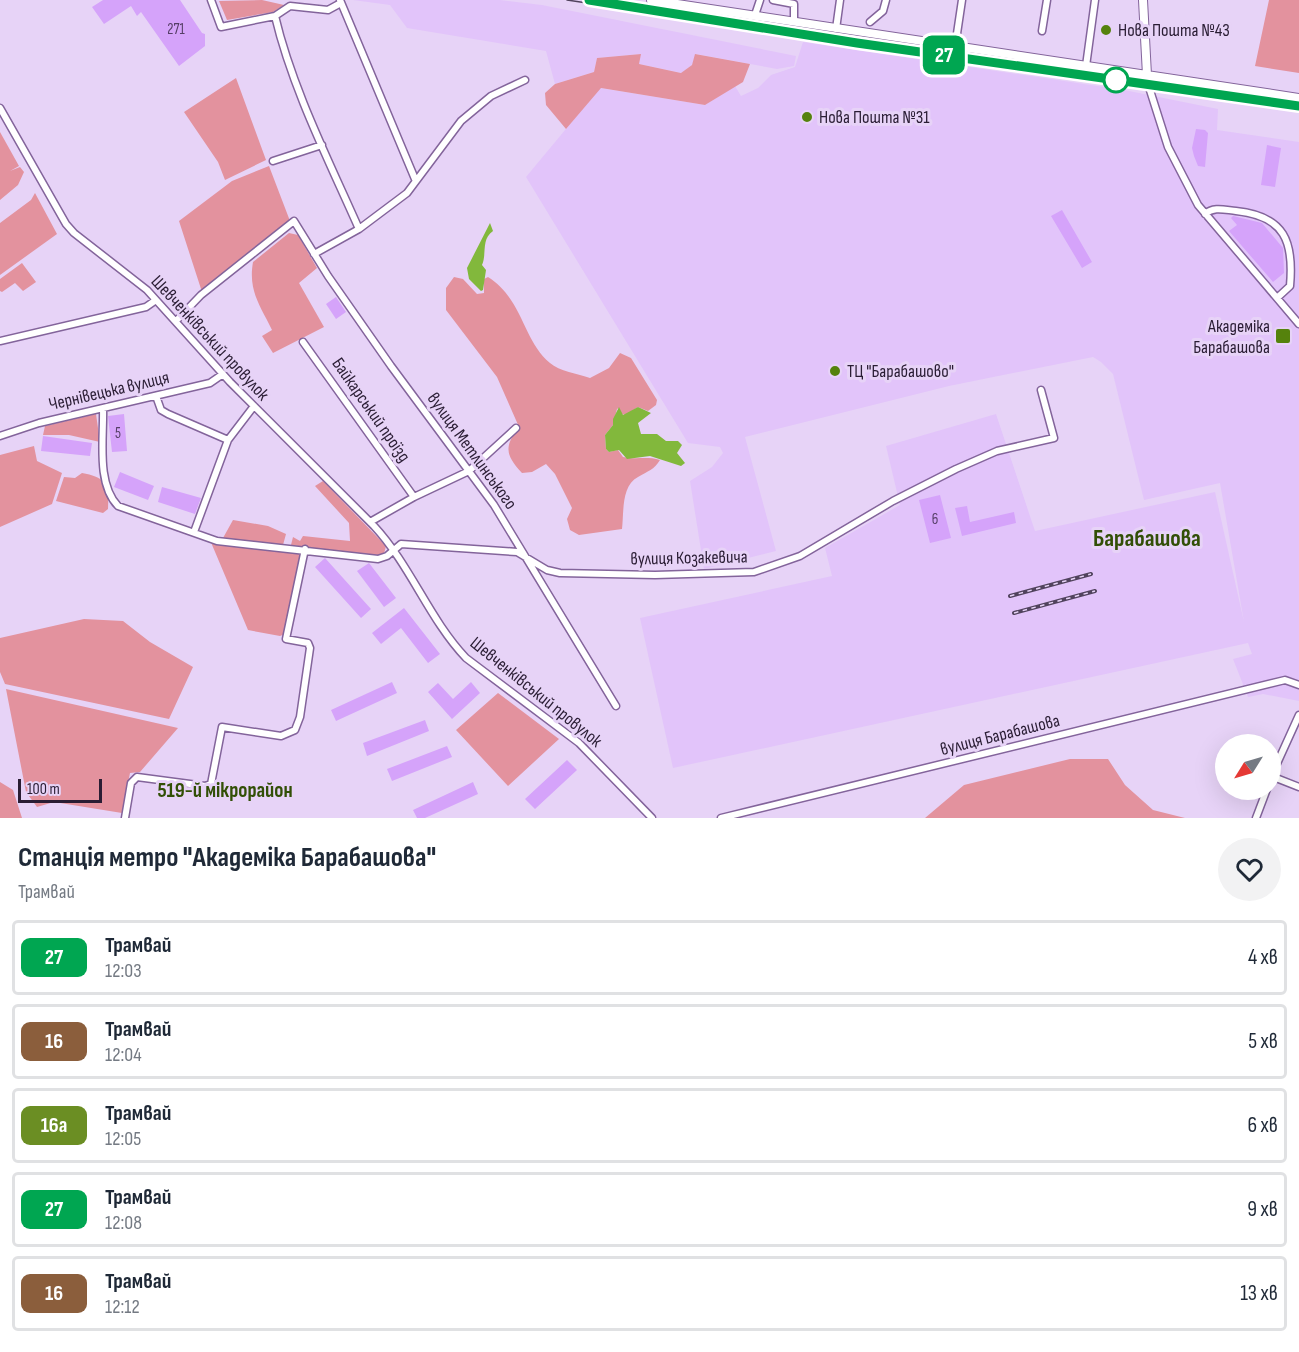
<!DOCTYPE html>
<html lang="uk">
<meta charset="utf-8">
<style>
body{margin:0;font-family:"Sofia Sans Condensed",sans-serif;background:#f2f2f3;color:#1f2937;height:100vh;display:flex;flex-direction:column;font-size:22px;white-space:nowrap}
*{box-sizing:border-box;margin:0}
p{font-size:20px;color:#747a83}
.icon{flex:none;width:33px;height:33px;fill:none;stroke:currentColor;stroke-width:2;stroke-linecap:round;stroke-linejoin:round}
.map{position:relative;height:818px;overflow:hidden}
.sheet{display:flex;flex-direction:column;background:#fff;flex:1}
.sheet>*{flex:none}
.badge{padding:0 12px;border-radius:9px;font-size:21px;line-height:39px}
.needle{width:39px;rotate:233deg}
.tools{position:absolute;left:1215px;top:734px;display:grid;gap:12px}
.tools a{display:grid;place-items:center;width:66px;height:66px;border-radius:50%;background:#fff;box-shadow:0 6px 24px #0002;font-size:30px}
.scale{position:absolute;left:18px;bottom:15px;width:84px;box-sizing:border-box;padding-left:6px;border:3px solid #2a1d34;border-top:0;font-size:16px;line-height:21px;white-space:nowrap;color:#2a1d34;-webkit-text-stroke:4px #e7d3f7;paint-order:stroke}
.map>.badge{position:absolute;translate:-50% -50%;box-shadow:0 0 0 3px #fff}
.round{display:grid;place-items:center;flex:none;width:63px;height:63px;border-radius:32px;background:#f2f2f3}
.overview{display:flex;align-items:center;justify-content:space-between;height:102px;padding:0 18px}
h1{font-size:28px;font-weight:700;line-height:45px}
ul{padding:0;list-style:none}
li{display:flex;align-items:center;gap:18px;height:75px;margin:0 12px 9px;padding:0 6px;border:3px solid #e0e1e3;border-radius:6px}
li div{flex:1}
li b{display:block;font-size:22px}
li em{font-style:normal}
li .badge{min-width:66px;font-weight:700;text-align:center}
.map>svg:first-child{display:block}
.built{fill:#e2c4fa}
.green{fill:#e3929e}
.water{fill:#82b83c}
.building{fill:#d5a3fa}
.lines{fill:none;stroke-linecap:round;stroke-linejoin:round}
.minor-casing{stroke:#83649b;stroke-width:9}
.major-casing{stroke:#83649b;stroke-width:10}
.minor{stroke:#fff;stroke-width:6}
.major{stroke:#fff;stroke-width:8}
.tram{stroke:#51435d;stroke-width:1.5}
.rail-casing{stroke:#51435d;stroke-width:4}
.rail{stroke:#e7d3f7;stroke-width:1.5;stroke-dasharray:4.5;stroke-linecap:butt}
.line-casing{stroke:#fff;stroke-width:14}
.line{stroke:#00a651;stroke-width:9}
.poi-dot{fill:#55820c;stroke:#e7d3f7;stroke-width:2}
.stop-dot{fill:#fff;stroke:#00a651;stroke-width:3}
.labels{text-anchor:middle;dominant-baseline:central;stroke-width:6;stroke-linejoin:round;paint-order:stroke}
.number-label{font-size:15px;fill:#553e66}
.poi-label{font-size:18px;fill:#2a1d34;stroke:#e7d3f7;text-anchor:start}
.street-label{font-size:18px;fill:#2a1d34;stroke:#e7d3f7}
.quarter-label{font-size:21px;font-weight:bold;fill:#324f06;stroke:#e7d3f7}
.district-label{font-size:24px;font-weight:bold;fill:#324f06;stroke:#e7d3f7}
</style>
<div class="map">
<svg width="1299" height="818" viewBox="0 0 1299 818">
<rect width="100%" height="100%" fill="#e7d3f7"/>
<path class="built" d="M353,0h147l42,5 254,51 -2,10 -17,3 -81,-15 -4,11 -10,8 -43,-9 1,-10 -43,4 -3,14 -39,12 -9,-33 -139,-23 -17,-23z
M803,42l321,48 94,19 -1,21 82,12v559l-36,-7 -15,3 -15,-38 19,-5 -4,-11 -575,125 -33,-150 192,-42 -7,-28 75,-43 -14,-59 110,-32 39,117 180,-39 29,130 -24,-139 -76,17 -31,-126 -12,-12 -8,-5 -144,29 -204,51 31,114 -72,18 -14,-88 22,-14 11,-14 -3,-6 -32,-4 -162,-266 74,-89 105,17 30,-19 6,10 17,-8 13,-13 24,-8z"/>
<path class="green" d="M262,0l22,5 -11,7 -46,8 -8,-19z
M1269,0h30v73l-44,-7z
M641,54l-2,10 42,9 11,-8 3,-11 55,10 -7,18 -38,23 -104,-17 -35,41 -20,-24 -1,-12 10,-9 39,-12 3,-14z
M236,78l30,82 -41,20 -7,-18 -34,-50z
M0,132l19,34 -9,5 10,-4 4,5 -6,13 -18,15z
M269,166l21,55 -88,71 -23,-71 53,-40z
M35,193l22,41 -57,41v-52l31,-23z
M289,233l9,2 19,33 -18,15 25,44 -51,26 -11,-17 10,-6c-12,-25 -24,-39 -19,-68z
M22,263l14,19 -13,9 -8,-8 -13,9 -2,-1v-12z
M454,277l9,2 14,15 7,-1v-14l4,-2c35,22 35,64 62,86 9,8 28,11 40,15l19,-10 11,-15 11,5 26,42 -1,5 -8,6 -10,-4 -12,8 -5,-1 -2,-6 -2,1 -4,16 -8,10 1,14 3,3 9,-2 5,7c13,3 24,-1 37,3 -6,10 -12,11 -22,17 -17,9 -14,35 -16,52l-43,6 -9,-5 -3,-11 5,-11 -17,-34 -9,-10 -14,8 -10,1c-17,-19 -18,-26 -3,-46l-22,-50 -51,-67v-22z
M96,414l4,28 -31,-7h-26l2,-9z
M34,446l3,15 25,12 -10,31 -52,23v-72z
M82,473c24,4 27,12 26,36l-5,4 -47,-12 8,-24 11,1z
M323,481l63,65 -2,8 -11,2 -82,-11 2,-8 7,4 3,-5 47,5 -1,-18 -34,-37z
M233,520l35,6 18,8 -3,11 -60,-7z
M210,540l92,11 -17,83 -5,2 -32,-6z
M84,619l39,2 27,21 43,25 -24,52 -164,-35 -5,-12v-34z
M6,689l172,39 -38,44 -10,1 -8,40 -68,-11 -17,5 -11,-15z
M498,693l61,46 -51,47 -52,-56z
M1070,759h38l17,26 28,25 32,8h-260l39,-33z
M0,782l13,8 9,28h-22z"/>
<path class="water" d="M490,223l3,8c-12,8 -6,23 -11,34l4,5 -3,20 -2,1 -12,-12 -2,-11z
M619,407l4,8 15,-8 13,6 -13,10 3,11h16l9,7h12l4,4 -5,8 8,10 -4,3 -31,-10 -23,3 -8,-9 -10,2 -3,-3 -1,-14 8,-10v-6z"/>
<path class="building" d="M103,0h77l22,33 3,1v12l-26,20 -38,-54 -4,4 -6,-10 -27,18 -12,-17z
M1196,129l9,1 3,3 -3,34 -7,-1 -4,-10 -2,-8z
M1267,145l14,3 -6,39 -14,-2z
M1062,210l30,52 -10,6 -31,-52z
M1233,216l29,7 21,25 1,25 -11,9 -44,-51 8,-6 -6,-7z
M336,297l10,15 -10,7 -10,-15z
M124,414l3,37 -15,1 -4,-36z
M43,436l49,7 -2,13 -49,-5z
M120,472l34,14 -6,14 -34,-13z
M162,487l39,11 -6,16 -37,-12z
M940,495l11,43 -21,5 -11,-43z
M967,506l3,16 44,-10 2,11 -54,13 -7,-28z
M325,558l46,51 -10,9 -46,-51z
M369,563l27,35 -12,9 -27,-36z
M404,608l36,46 -12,9 -27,-35 -20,16 -9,-11z
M392,682l5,11 -61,28 -5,-11z
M471,682l9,11 -28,26 -24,-27 10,-9 15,16z
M425,720l4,11 -62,25 -4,-13z
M447,746l5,11 -60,24 -5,-12z
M567,760l10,10 -42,39 -10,-10z
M473,782l5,12 -53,24h-8l-4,-8z"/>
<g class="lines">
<defs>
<path id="minor" d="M211,0l10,27 54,-11 15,-10 38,4 11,-6
M340,0l75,179
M773,0l21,4v18
M755,15l5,-15
M275,16c17,72 54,145 84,213
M870,22l13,-11 3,-11
M836,29l4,-29
M1042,31l5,-31
M955,47l7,-47
M1086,66l9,-66
M1147,75l1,9 20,63 30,58 101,119
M0,108l66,116 8,9 73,57 83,92 144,144c37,40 55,93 92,132l113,85 73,75
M273,161l49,-16
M1205,214c9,-8 20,-4 31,-3 49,5 58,31 54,75l-13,12
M314,254l45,-25 48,-36 54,-72 30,-25 34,-16
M176,321l25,-26 93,-74 34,55 63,90 103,139 122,201
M0,341l146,-34 10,-7
M303,342l111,155
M156,396l5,14 7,4 60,26
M103,408c1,30 -7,75 15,98l99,35 161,18 9,-3 14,-12 116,8 30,18 13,3 95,2 99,-3 46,-16 93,-55 63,-32 41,-18 57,-13 -13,-48
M0,436l39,-13 171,-40 13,-9
M370,522l44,-25 55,-26 47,-43
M194,532l34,-92 26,-34
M1271,776l28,11
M1270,779l29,-64
M125,818l6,-35 6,-6 68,9 6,-2 11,-57 59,9 14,-6 5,-13 10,-69 -2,-5 -22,-4 19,-90
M721,818l564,-138 14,5
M1256,818l11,-29"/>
<path id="major" d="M651,0l648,98
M1143,0l4,75"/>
</defs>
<use href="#minor" class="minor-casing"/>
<use href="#major" class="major-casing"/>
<use href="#minor" class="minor"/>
<use href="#major" class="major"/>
<path class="tram" d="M567,0l732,110"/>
<defs>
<path id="rail" d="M1010,596l81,-22
M1014,613l81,-22"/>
</defs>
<use href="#rail" class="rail-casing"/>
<use href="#rail" class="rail"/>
</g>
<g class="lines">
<defs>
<path id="line" d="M589,0l268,43 442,63"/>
</defs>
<use href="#line" class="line-casing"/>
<use href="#line" class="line"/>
</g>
<g class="poi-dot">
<circle cx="1106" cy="30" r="6"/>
<circle cx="807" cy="117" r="6"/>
<rect x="1275" y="328" width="16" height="16" rx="3"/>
<circle cx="835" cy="371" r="6"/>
</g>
<circle class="stop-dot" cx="1116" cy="80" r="12"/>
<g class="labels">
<g class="number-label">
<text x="176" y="29">271</text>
<text x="118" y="433">5</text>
<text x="935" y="519">6</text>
</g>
<g class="poi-label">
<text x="1118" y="30">Нова Пошта №43</text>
<text x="819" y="117">Нова Пошта №31</text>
<text x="1270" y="326" text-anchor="end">Академіка<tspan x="1270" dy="21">Барабашова</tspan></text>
<text x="847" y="371">ТЦ "Барабашово"</text>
</g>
<g class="street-label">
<text transform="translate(210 338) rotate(47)">Шевченківський провулок</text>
<text transform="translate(109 391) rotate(-13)">Чернівецька вулиця</text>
<text transform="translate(371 410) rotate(55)">Байкарський проїзд</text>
<text transform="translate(472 451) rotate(54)">вулиця Метлинського</text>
<text transform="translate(689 558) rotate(-1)">вулиця Козакевича</text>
<text transform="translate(536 692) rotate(39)">Шевченківський провулок</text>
<text transform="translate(1000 735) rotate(-14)">вулиця Барабашова</text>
</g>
<g class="quarter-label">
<text x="225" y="790">519-й мікрорайон</text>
</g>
<g class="district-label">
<text x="1147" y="538">Барабашова</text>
</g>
</g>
</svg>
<div class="tools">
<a><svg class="needle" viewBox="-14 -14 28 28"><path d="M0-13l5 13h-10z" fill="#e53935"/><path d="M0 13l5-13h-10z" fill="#747a83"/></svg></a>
</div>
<div class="scale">100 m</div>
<b class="badge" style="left:944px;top:55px;background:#00a651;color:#fff">27</b>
</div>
<section class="sheet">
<div class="overview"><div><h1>Станція метро &quot;Академіка Барабашова&quot;</h1><p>Трамвай</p></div><a class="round"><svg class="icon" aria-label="heart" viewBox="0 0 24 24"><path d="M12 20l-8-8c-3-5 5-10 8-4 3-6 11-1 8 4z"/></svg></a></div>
<ul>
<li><span class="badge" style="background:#00a651;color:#fff">27</span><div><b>Трамвай</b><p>12:03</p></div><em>4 хв</em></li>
<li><span class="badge" style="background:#8b5e3c;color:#fff">16</span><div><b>Трамвай</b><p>12:04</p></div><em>5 хв</em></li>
<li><span class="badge" style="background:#6b8e23;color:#fff">16a</span><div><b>Трамвай</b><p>12:05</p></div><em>6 хв</em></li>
<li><span class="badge" style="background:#00a651;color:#fff">27</span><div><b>Трамвай</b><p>12:08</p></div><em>9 хв</em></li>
<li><span class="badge" style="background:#8b5e3c;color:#fff">16</span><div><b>Трамвай</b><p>12:12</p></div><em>13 хв</em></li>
</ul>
</section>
